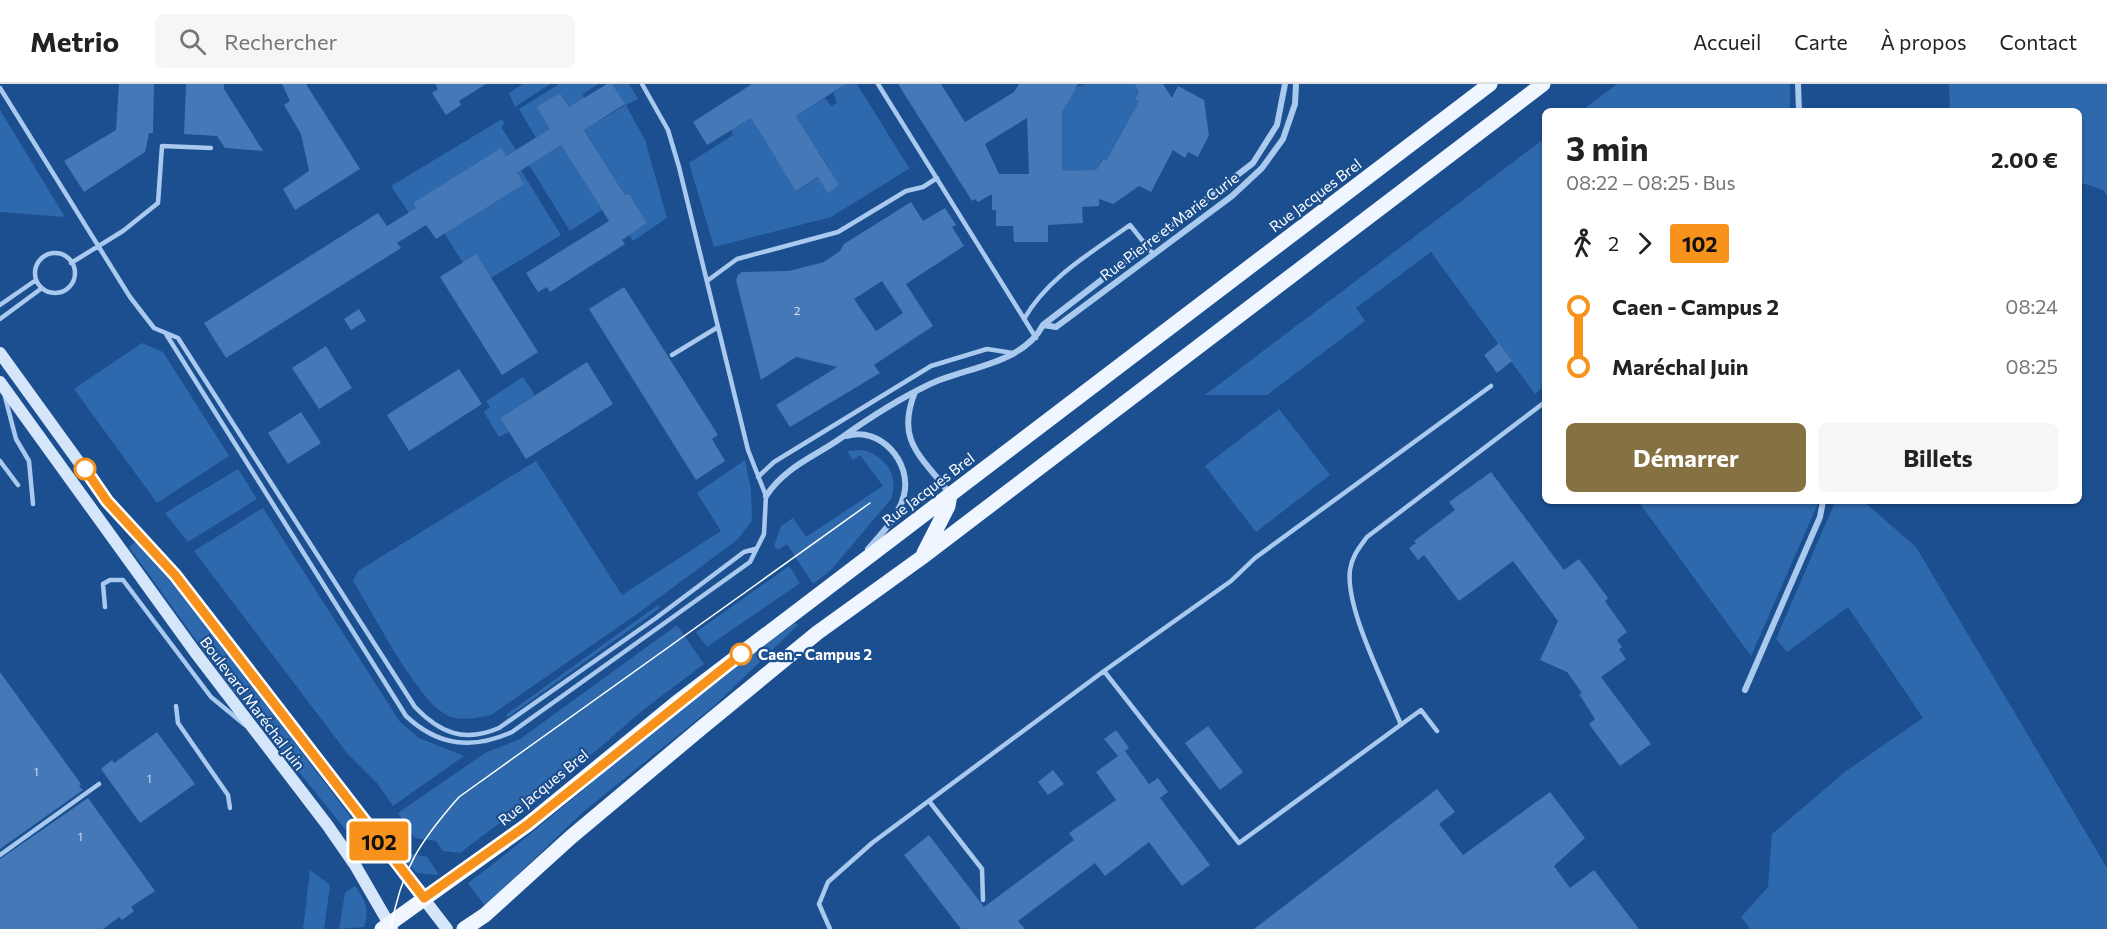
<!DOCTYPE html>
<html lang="fr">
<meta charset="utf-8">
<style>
body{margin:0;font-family:Commissioner,sans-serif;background:#f6f6f6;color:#222;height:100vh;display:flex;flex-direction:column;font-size:22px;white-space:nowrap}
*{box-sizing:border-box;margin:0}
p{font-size:20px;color:#767676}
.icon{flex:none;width:33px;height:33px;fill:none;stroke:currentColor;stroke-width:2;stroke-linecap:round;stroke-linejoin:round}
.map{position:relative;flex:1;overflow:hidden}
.details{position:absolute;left:1542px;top:24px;width:540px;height:396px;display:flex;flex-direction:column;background:#fff;border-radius:9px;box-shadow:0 2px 4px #0004}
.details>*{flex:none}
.badge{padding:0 12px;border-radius:4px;font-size:21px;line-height:39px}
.map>.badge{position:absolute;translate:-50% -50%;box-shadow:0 0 0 3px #fff}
.legs{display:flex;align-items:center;gap:9px;height:66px;padding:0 24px;font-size:20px}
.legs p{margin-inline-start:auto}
.overview{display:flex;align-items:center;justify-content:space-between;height:102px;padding:0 24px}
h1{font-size:33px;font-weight:700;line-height:45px}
.cta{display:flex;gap:12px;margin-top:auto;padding:12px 24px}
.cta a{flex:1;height:69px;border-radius:9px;background:#857141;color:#fff;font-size:24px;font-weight:700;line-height:69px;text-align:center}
.cta a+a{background:#f6f6f6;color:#222}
ul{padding:0 24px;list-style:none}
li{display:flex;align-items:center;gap:21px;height:60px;font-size:22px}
li i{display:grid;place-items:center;width:9px;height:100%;margin:0 8px;background:currentColor}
li i::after{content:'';width:15px;height:15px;margin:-8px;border:4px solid;border-radius:50%;background:#fff}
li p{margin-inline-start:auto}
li:first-child i{background:linear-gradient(#0000 50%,currentColor 0)}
li:last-child i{background:linear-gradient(currentColor 50%,#0000 0)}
header{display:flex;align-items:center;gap:36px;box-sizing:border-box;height:84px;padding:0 30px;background:#fff;border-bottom:2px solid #e0e0e0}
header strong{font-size:28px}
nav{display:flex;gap:33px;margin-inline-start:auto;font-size:21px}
.search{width:420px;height:54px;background:#f6f6f6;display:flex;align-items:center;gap:15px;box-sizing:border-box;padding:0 21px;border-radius:9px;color:#767676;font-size:22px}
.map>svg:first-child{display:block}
.green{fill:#2e69ad}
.building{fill:#4478b7;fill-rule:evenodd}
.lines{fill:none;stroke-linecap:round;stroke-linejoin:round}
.lane{stroke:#a9c9ee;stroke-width:4.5}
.street{stroke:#a9c9ee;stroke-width:6}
.secondary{stroke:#d6e6fa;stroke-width:12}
.primary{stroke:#f0f6ff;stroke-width:15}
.tram{stroke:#fff;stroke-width:1.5}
.line-1-casing{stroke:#fff;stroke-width:14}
.line-1{stroke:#f7931d;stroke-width:9}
.stop-1-dot{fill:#fff;stroke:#f7931d;stroke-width:3}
.labels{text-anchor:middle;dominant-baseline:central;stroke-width:4.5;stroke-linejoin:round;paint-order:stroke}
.number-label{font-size:12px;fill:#d0dded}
.street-label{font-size:15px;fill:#fff;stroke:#1b4f8f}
.stop-label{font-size:15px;font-weight:bold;fill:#fff;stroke:#1b4f8f;text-anchor:start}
</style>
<header>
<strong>Metrio</strong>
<div class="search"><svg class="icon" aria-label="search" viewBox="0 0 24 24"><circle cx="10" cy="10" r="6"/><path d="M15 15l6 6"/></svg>Rechercher</div>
<nav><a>Accueil</a><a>Carte</a><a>À propos</a><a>Contact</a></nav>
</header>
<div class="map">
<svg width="2107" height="845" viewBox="0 0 2107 845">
<rect width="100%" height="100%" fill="#1b4f8f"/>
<path class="green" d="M523,0h27l-35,23 -6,-14z
M559,0h39l-15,10 1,4 -10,16 -14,-21 -10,36 -14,9 -17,-29z
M612,0h17l9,15 -12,6 19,35 22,78 -34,23 -4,-6 18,-12 -18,-29 -4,1 -43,-69 17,-5 26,-16z
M846,0h11l52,84 11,-6 -89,55 -117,30 -25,-84 44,-28 -2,-5 27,-16 -1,14 40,63 33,-21 -34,-54 29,-18 6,8 6,-3 -4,-10z
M1086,0h49l6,4 -6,10 4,3 -33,60 -4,-2 -6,11 -45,5 -1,-8 12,-1v-52l12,-26z
M1617,0h173v27h-209z
M1949,0h158v112l-4,-6 -24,-8v-71h-129z
M0,26l65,107 -65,-5z
M502,35l3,5 -4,3 15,23 -103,54 3,4 -7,5 -18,-27z
M1545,54v248l-10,8 -104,-142 -75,56 9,13 -98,74h-62z
M561,61l41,65 -32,21 -41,-66z
M521,86l40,65 -70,43 -28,-15 -19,-30z
M142,259l21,9 66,104 -72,47 -83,-114z
M523,293l12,18 -35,23 9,14 -10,5 -15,-25 6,-5 -4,-6z
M1279,325l51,66 -74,57 -51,-66z
M864,366c21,7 36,25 27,49l-59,70 -19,15 -26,-40 -9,6 -4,-4 7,-20 12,-8 13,19 77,-51 -23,-31 -7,5 -6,-9z
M745,376l6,30 1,31 -15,19 -100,74 -146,101c-16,3 -35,8 -49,-3 -28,-19 -69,-99 -89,-131l5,-10 178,-110 86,134 99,-64 -24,-38z
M238,385l19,30 -69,43 -23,-29z
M1638,417h181l-68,155z
M1863,417l53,46 191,321v61h-357l-9,-12 27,-30 4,-53 74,-63 77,-53 -75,-111 -61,45 -11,-13 59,-137z
M263,424l137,214 19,16 45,18 -71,50 -16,-23 -30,-30 -153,-202z
M135,458l42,46 198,261 -10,9 -16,-24 -122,-151 -98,-136z
M789,482l11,17 -93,64 -11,-15z
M658,521l2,3 -152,109 -2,-2z
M795,539l3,2 -84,81 -131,106 -98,94 -17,-23c57,-42 108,-89 164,-133 53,-43 107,-86 163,-127z
M677,541l27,39 -61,46 -45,39 -138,104 -17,-2 -7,-10 -21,-3 -17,-25 87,-60 35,-14z
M402,768l25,5 12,18 -22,-2 -19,-19z
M310,786l20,15 -6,44h-21z
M355,802c10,14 15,23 9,41l-25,2 6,-36z"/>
<path class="building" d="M119,0h35l-1,49h-4l-4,19 -61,40 -20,-31 52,-31z
M186,0h38v5l39,62 -38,-3 -8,-12 -33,-2z
M282,0h24l54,85 -65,41 -12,-21 26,-18 -8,-37 -17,-29 6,-4z
M435,0h51l-27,17 2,4 -15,10 -14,-22 6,-4z
M607,0h5l13,20 -41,26 41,65 4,-1 18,29 -25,17 3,4 -75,48 -3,-5 -9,5 -12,-19 83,-52 -48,-76 -44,28 7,11 -88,55 -10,-14 -29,18 4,5 -175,110 -22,-35 174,-110 9,13 29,-18 -3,-5 88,-55 5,8 44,-27 -13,-22 23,-14 9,14z
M752,0h94l-50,32 43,69 -11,8 -10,-16 -22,14 -45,-73 -44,27 -14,-23z
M898,0h43l24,38 49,-30 5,-8h59l-16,29v58l34,-1 7,-11 3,2 33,-60 -4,-2 4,-8 -4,-7h28l9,14 6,-12 26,14 5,35 -11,22 -10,-5 -3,6 -12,-8 -22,42 -12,-6 -26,18 -14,-5v7l-17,1 1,16 -35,2v17h-34l-1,-16h-17v-16h-4v-16l-14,8 -3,-3 -3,2zM1027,34l2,56h-30l-14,-30z
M911,118l12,19 22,-13 11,17 -4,2 12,19 -58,38 27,42 -59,39 6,8 -90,54 -14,-22 61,-38 -41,-10 -35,23 -25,-100 2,-5 4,-3 47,-1 35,-9 16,-11 4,-7zM882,197l21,32 -27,18 -22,-32z
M476,170l62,98 -36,23 -62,-98z
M624,203l94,148 -6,4 13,22 -29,19 -107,-171z
M359,225l7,12 -15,9 -7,-11z
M1499,259l13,18 -15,12 -13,-18z
M326,262l26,42 -33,21 -27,-41z
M587,278l26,42 -87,55 -26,-41z
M459,285l23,35 -73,47 -22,-36z
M301,328l20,31 -33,21 -20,-31z
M1491,388l73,98 15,-11 29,39 -3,3 22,31 -10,8 5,7 -3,2 7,10 -25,18 50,67 -31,22 -31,-42 6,-5 -16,-25 3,-1 -15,-21 -27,-12 18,-39 -45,-60 -54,40 -35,-46 -6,5 -9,-12 7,-5 -2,-2 41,-31 -6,-8z
M0,588l81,112 -2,2 4,4 -83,59z
M1208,642l35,46 -23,18 -35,-47z
M1116,646l13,18 -4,3 24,33 9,-6 10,14 -8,6 50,67 -28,21 -33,-44 -44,34 -10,-13 -77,58 7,8h-64l-57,-74 25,-20 55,72 90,-67 -5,-7 47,-33 -20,-28 22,-16 -14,-17z
M157,648l38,52 -55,39 -39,-54 11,-9 2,3z
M1053,686l11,14 -16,11 -10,-13z
M1437,705l18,23 -16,12 24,31 87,-63 35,46 -31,28 16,22 24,-18 45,59h-385z
M88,714l67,93 -24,16 3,4 -12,9 -3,-3 -16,12h-103v-70z"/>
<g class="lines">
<path class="lane" d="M878,0l158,254
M0,4l130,209 24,31 24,10 237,369c25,26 49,36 84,21l157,-110 88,-66 11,-3
M35 189a20 20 0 1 1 40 0a20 20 0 1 1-40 0Z
M71,179l52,-32 35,-28 4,-57 49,2
M707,197l30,-22 101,-27 68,-41 17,-4 14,-9
M0,221l36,-25
M0,235l42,-31
M1024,235c24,-42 67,-66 106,-94l23,29
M166,250l240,382c32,30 66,34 106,16l238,-170 14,-28 2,-38 -18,-46 -69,-283 -11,-37 -26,-46
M672,271l46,-28
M5,313l11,42 13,22 4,43
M0,377l18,24
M758,393l16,-15 157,-96 56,-17 26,4
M105,523l-2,-23 7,-4h13l88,117 34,28
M1104,587l127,-90 24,-23 236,-172
M176,622l2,17 50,72 2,13
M1401,641c-15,-39 -56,-116 -51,-155 2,-14 9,-22 17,-33l178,-135
M929,717l53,68 1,31
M0,771l99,-71
M830,845l-11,-25 9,-22 44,-39 232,-172 135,172 182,-133 16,21"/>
<path class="street" d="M1798,0l1,27
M1043,241l13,2 176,-131 30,-28 21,-29 12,-35 1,-20
M915,308c-20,50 7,64 35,102
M847,352c33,-10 65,26 57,59 -5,21 -22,38 -36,54
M766,412c19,-29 48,-39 75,-58 28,-20 56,-38 87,-53 37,-18 94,-20 115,-60l210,-162 24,-38 8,-41
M1745,606l75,-173 3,-16"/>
<path class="secondary" d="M0,269l107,148 68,74 272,354
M0,298l195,270 133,174 27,39 37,64"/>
<path class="primary" d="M924,469l24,-47 2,-11
M382,845l145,-104 148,-121 815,-620
M464,845l21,-14 86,-78 129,-108 117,-96 104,-75 622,-474"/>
<path class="tram" d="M391,845c9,-58 30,-89 68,-132l411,-294"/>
</g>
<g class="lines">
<defs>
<path id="line-1" d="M85,385l22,32 68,74 249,323 103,-73 214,-171"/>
</defs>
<use href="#line-1" class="line-1-casing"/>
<use href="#line-1" class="line-1"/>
</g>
<g class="stop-1-dot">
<circle cx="85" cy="385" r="10"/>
<circle cx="741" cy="570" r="10"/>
</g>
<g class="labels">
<g class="number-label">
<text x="797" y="226">2</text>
<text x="36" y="687">1</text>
<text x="149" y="694">1</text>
<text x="80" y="752">1</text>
</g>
<g class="street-label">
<text transform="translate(1315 111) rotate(-37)">Rue Jacques Brel</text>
<text transform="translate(1169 142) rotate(-37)">Rue Pierre et Marie Curie</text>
<text transform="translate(928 405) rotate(-37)">Rue Jacques Brel</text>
<text transform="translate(253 619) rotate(53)">Boulevard Maréchal Juin</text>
<text transform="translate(543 703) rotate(-39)">Rue Jacques Brel</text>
</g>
<g class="stop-label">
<text x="758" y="570">Caen - Campus 2</text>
</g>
</g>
</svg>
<b class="badge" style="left:379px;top:757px;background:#f7931d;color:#111">102</b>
<section class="details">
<div class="overview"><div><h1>3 min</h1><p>08:22 – 08:25 · Bus</p></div><b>2.00 €</b></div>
<div class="legs"><svg class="icon" aria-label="walk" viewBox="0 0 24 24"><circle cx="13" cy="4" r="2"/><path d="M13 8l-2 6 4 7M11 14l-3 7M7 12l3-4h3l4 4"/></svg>2<svg class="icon" aria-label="forward" viewBox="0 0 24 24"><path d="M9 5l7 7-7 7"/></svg><b class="badge" style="background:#f7931d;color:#111">102</b></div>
<ul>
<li><i style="color:#f7931d"></i><b>Caen - Campus 2</b><p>08:24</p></li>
<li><i style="color:#f7931d"></i><b>Maréchal Juin</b><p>08:25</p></li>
</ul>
<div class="cta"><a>Démarrer</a><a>Billets</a></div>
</section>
</div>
